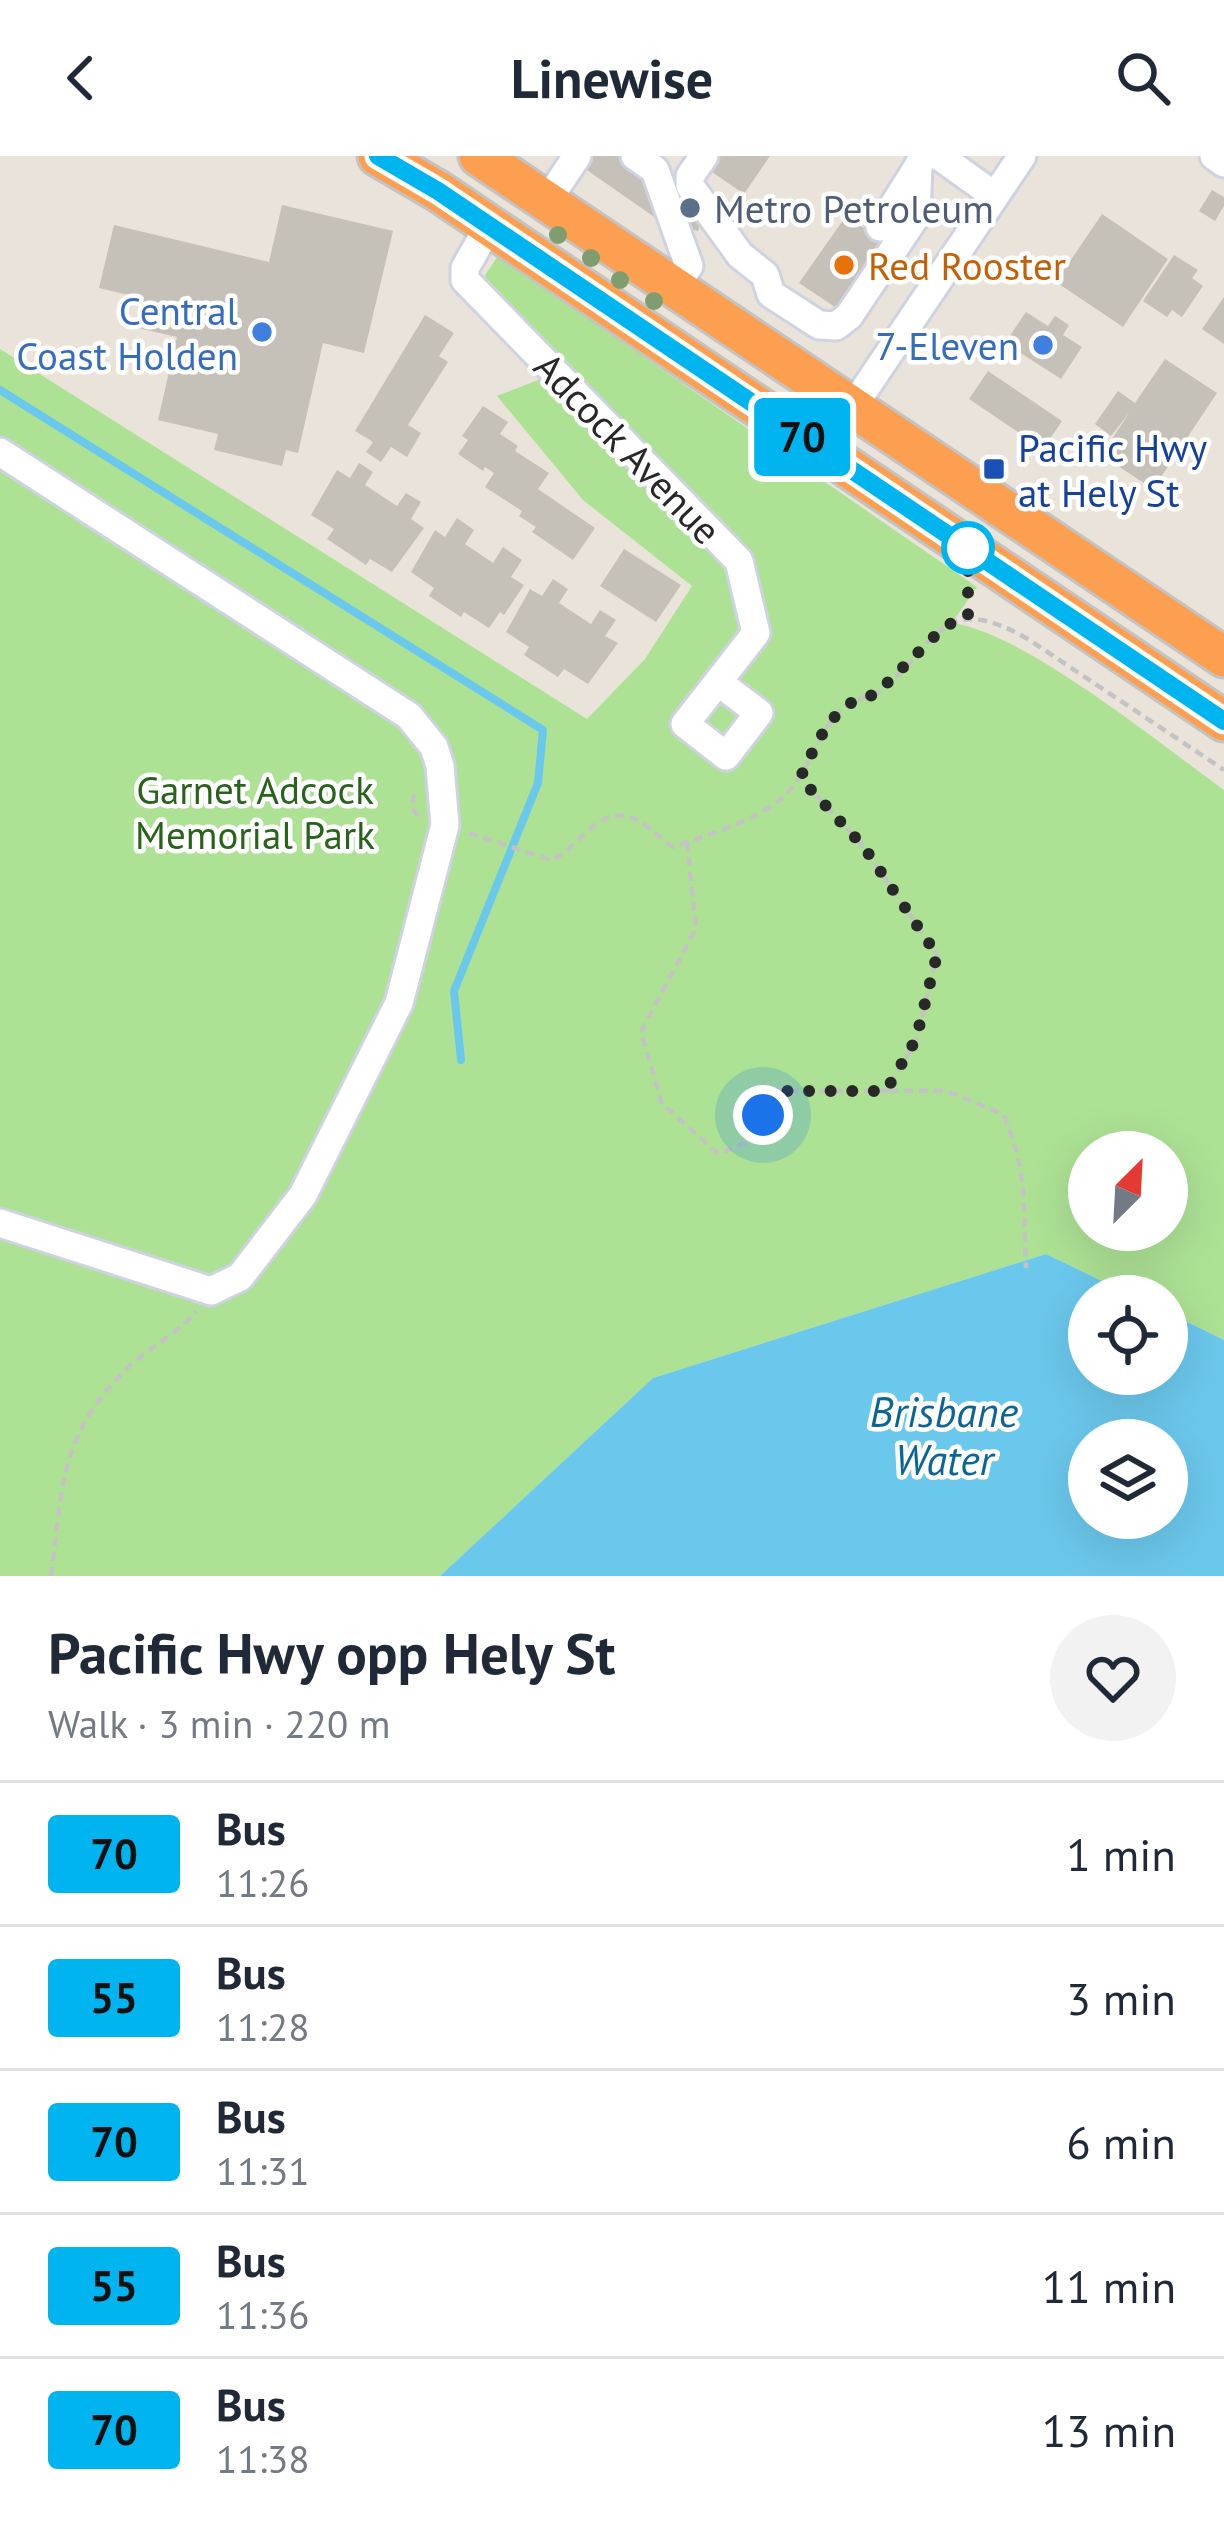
<!DOCTYPE html>
<meta charset="utf-8">
<style>
body{margin:0;font-family:"PT Sans",sans-serif;background:#f2f2f3;color:#1f2937;height:100vh;display:flex;flex-direction:column;font-size:45px;white-space:nowrap}
*{box-sizing:border-box;margin:0}
p{font-size:39px;color:#747a83}
.icon{flex:none;width:66px;height:66px;fill:none;stroke:currentColor;stroke-width:2;stroke-linecap:round;stroke-linejoin:round}
.map{position:relative;height:1420px;overflow:hidden}
.side{display:flex;flex-direction:column;background:#fff;flex:1}
.side>*{flex:none}
.badge{padding:0 24px;border-radius:9px;font-size:42px;line-height:78px}
.needle{width:78px;rotate:24deg}
.controls{position:absolute;left:1068px;top:975px;display:grid;gap:24px}
.controls a{display:grid;place-items:center;width:120px;height:120px;border-radius:50%;background:#fff;box-shadow:0 12px 48px #0002;font-size:60px}
.you{position:absolute;width:60px;height:60px;margin:-30px;border:9px solid #fff;border-radius:50%;background:#1a73e8;box-shadow:0 0 0 18px #1a73e833}
.map>.badge{position:absolute;translate:-50% -50%;box-shadow:0 0 0 6px #fff}
.round{display:grid;place-items:center;flex:none;width:126px;height:126px;border-radius:63px;background:#f2f2f3}
.head{display:flex;align-items:center;justify-content:space-between;height:204px;padding:0 48px}
h1{font-size:57px;font-weight:800;line-height:90px}
ul{padding:0;list-style:none}
li{display:flex;align-items:center;gap:36px;height:144px;padding:0 48px;border-top:3px solid #e0e1e3}
li div{flex:1}
li b{display:block;font-size:45px}
li em{font-style:normal}
li .badge{min-width:132px;font-weight:700;text-align:center}
header{display:flex;justify-content:space-between;align-items:center;height:156px;padding:0 48px;background:#fff;font-size:54px;font-weight:800}
.map>svg:first-child{display:block}
.green{fill:#ade295;fill-rule:evenodd}
.water{fill:#6bc8ed;fill-rule:evenodd}
.lines{fill:none;stroke-linecap:round;stroke-linejoin:round}
.stream{stroke:#6bc8ed;stroke-width:8}
.building{fill:#c5c1b8}
.minor-casing{stroke:#ced2e1;stroke-width:33}
.highway-casing{stroke:#c3c3c3;stroke-width:45}
.path{stroke:#c3c3c3;stroke-width:4.5;stroke-dasharray:9 6;stroke-linecap:butt}
.minor{stroke:#fff;stroke-width:27}
.highway{stroke:#fd9f51;stroke-width:39}
.tree{fill:#7f9d6f}
.line-casing{stroke:#fff;stroke-width:27}
.line{stroke:#00b5ef;stroke-width:18}
.walk{stroke:#282828;stroke-width:12;stroke-dasharray:0 21.6}
.service-dot{fill:#5c6f8a;stroke:#fff;stroke-width:4.5}
.food-dot{fill:#e8710a;stroke:#fff;stroke-width:4.5}
.shop-dot{fill:#3f7fe0;stroke:#fff;stroke-width:4.5}
.transit-dot{fill:#1a4fb4;stroke:#fff;stroke-width:4.5}
.stop-dot{fill:#fff;stroke:#00b5ef;stroke-width:6}
.labels{text-anchor:middle;dominant-baseline:central;stroke-width:9;stroke-linejoin:round;paint-order:stroke}
.service-label{font-size:39px;fill:#4e5e75;stroke:#fff;text-anchor:start}
.food-label{font-size:39px;fill:#c56008;stroke:#fff;text-anchor:start}
.shop-label{font-size:39px;fill:#366cbe;stroke:#fff;text-anchor:end}
.transit-label{font-size:39px;fill:#164399;stroke:#fff;text-anchor:start}
.street-label{font-size:39px;fill:#282828;stroke:#fff}
.park-label{font-size:39px;fill:#276319;stroke:#fff}
.water-label{font-size:42px;font-style:italic;fill:#0d6496;stroke:#fff}
</style>
<header><svg class="icon" aria-label="back" viewBox="0 0 24 24"><path d="M15 5l-7 7 7 7"/></svg>Linewise<svg class="icon" aria-label="search" viewBox="0 0 24 24"><circle cx="10" cy="10" r="6"/><path d="M15 15l6 6"/></svg></header>
<div class="map">
<svg width="1224" height="1420" viewBox="0 0 1224 1420">
<rect width="100%" height="100%" fill="#eae3d9"/>
<path class="green" d="M498,100l479,331 -25,36c73,10 208,121 272,167v550l-57,-28v-16h-34l-87,-42 -393,124 -213,198h-440v-1227l587,370 58,-60 47,-73 -109,-86 -86,-104 67,-26 -74,-74 -5,-21zM1089,996h78v78h-78z"/>
<path class="water" d="M1046,1098l87,42h-44v78h78v-62l57,28v236h-784l213,-198zM1089,1284h78v78h-78z"/>
<g class="lines">
<path class="stream" d="M0,234l543,340 -5,53 -84,208 7,69"/>
</g>
<path class="building" d="M592,0h27l61,42 -8,-14 7,-9 43,67 -7,4 -14,-23 -3,8 -38,-10 -76,-53z
M712,0h58l-26,38 -32,-22 -2,4 -8,-5z
M1212,34l12,7v9l-9,15 -16,-10z
M282,49l111,26 -29,122 -41,-10 -25,110 -12,-3 -4,16 -68,-16 4,-16 -60,-14 19,-83 -43,-10 7,-29 -42,-10 15,-63 155,37z
M1102,58l66,45 -45,68 -67,-45z
M846,60l44,30 -46,67 -45,-30z
M1174,99l24,15 -6,8 11,8 -21,31 -10,-7 -5,7 -24,-16z
M1224,141v47l-22,-15z
M1026,156l22,14 7,-10 14,9 -6,10 19,12 -21,32 -56,-36z
M425,159l29,18 -15,23 9,6 -40,63 13,8 -14,24 -16,-10 -10,15 -15,-10 7,-10 -18,-11z
M1165,203l52,34 -64,96 -52,-34 29,-43 -19,24 -16,-12 23,-33 17,12z
M988,215l74,50 -19,28 -74,-50z
M483,250l25,16 -8,12 18,12 -3,5 34,22 -11,16 57,39 -22,32 -41,-28 4,-5 -17,-11 3,-5 -37,-24 9,-14 -9,-6 -2,4 -25,-17 10,-14 -6,-4z
M359,307l14,9 -8,13 32,21 9,-13 15,9 -10,17 13,9 -32,44 -22,-13 -4,6 -39,-26 7,-10 -23,-14 26,-45 13,8z
M457,362l17,12 -9,14 28,19 10,-16 19,13 -11,17 13,8 -20,30 -4,-3 -11,16 -25,-16 -3,5 -32,-21 5,-8 -23,-16 24,-42 10,7z
M624,393l57,36 -25,37 -56,-36z
M553,423l15,10 -9,14 32,21 9,-14 16,10 -11,16 13,7 -30,41 -24,-15 -6,8 -34,-22 5,-8 -23,-15 24,-43 12,7z"/>
<g class="lines">
<defs>
<path id="minor" d="M635,0l20,14 34,96 -15,22
M704,0l-14,20v10l50,69 25,20 6,19 48,31 17,1 13,-10 67,-100 2,-50
M939,0l56,40
M1214,0l10,7
M547,45l30,-45
M489,70l-24,42v12l274,281 17,72 -71,91 41,32 33,-43 -41,-31
M880,71l39,-62
M823,295l199,-295
M0,296l409,264 25,31 6,19 5,59 -46,178 -96,192 -63,82 -29,14 -211,-68"/>
<path id="highway" d="M378,0l60,35 786,530
M479,0l745,501"/>
</defs>
<use href="#minor" class="minor-casing"/>
<use href="#highway" class="highway-casing"/>
<path class="path" d="M414,638l-2,14 6,8
M469,677l82,27c29,-11 44,-55 82,-42 13,5 28,21 40,29 34,-12 74,-23 104,-45 41,-30 40,-101 98,-107 63,-47 62,-108 153,-56l196,131
M687,686l9,86 -55,104 21,72 57,50 38,-16 12,-47h117l31,-52 20,-84 -73,-108 -62,-67
M889,935h58l56,23c25,54 20,96 23,154
M51,1420c12,-88 7,-137 73,-205 22,-22 52,-35 72,-60"/>
<use href="#minor" class="minor"/>
<use href="#highway" class="highway"/>
</g>
<g class="tree">
<circle cx="558" cy="79" r="9"/>
<circle cx="591" cy="102" r="9"/>
<circle cx="620" cy="124" r="9"/>
<circle cx="654" cy="145" r="9"/>
</g>
<g class="lines">
<defs>
<path id="line" d="M378,0l60,35 786,530"/>
</defs>
<use href="#line" class="line-casing"/>
<use href="#line" class="line"/>
<path class="walk" d="M763,959l6,-24h117l30,-52 21,-84 -73,-108 -64,-69c17,-34 32,-78 75,-83l70,-69 23,-9v-69"/>
</g>
<circle class="service-dot" cx="690" cy="52" r="12"/>
<circle class="food-dot" cx="844" cy="109" r="12"/>
<g class="shop-dot">
<circle cx="262" cy="176" r="12"/>
<circle cx="1043" cy="189" r="12"/>
</g>
<rect class="transit-dot" x="982" y="301" width="24" height="24" rx="6"/>
<circle class="stop-dot" cx="968" cy="392" r="24"/>
<g class="labels">
<g class="service-label">
<text x="714" y="52">Metro Petroleum</text>
</g>
<g class="food-label">
<text x="868" y="109">Red Rooster</text>
</g>
<g class="shop-label">
<text x="238" y="154">Central<tspan x="238" dy="45">Coast Holden</tspan></text>
<text x="1019" y="189">7-Eleven</text>
</g>
<g class="transit-label">
<text x="1018" y="291">Pacific Hwy<tspan x="1018" dy="45">at Hely St</tspan></text>
</g>
<g class="street-label">
<text transform="translate(628 292) rotate(46)">Adcock Avenue</text>
</g>
<g class="park-label">
<text x="255" y="633">Garnet Adcock<tspan x="255" dy="45">Memorial Park</tspan></text>
</g>
<g class="water-label">
<text x="944" y="1255">Brisbane<tspan x="944" dy="48">Water</tspan></text>
</g>
</g>
</svg>
<div class="controls">
<a><svg class="needle" viewBox="-14 -14 28 28"><path d="M0-13l5 13h-10z" fill="#e53935"/><path d="M0 13l5-13h-10z" fill="#747a83"/></svg></a>
<a><svg class="icon" aria-label="locate" viewBox="0 0 24 24"><circle cx="12" cy="12" r="6"/><path d="M12 2v4M12 18v4M2 12h4M18 12h4"/></svg></a>
<a><svg class="icon" aria-label="layers" viewBox="0 0 24 24"><path d="M12 4l9 5-9 5-9-5zM3 14l9 5 9-5"/></svg></a>
</div>
<div class="you" style="left:763px;top:959px"></div>
<b class="badge" style="left:802px;top:281px;background:#00b5ef;color:#111">70</b>
</div>
<section class="side">
<div class="head"><div><h1>Pacific Hwy opp Hely St</h1><p>Walk · 3 min · 220 m</p></div><a class="round"><svg class="icon" aria-label="heart" viewBox="0 0 24 24"><path d="M12 20l-8-8c-3-5 5-10 8-4 3-6 11-1 8 4z"/></svg></a></div>
<ul>
<li><span class="badge" style="background:#00b5ef;color:#111">70</span><div><b>Bus</b><p>11:26</p></div><em>1 min</em></li>
<li><span class="badge" style="background:#00b5ef;color:#111">55</span><div><b>Bus</b><p>11:28</p></div><em>3 min</em></li>
<li><span class="badge" style="background:#00b5ef;color:#111">70</span><div><b>Bus</b><p>11:31</p></div><em>6 min</em></li>
<li><span class="badge" style="background:#00b5ef;color:#111">55</span><div><b>Bus</b><p>11:36</p></div><em>11 min</em></li>
<li><span class="badge" style="background:#00b5ef;color:#111">70</span><div><b>Bus</b><p>11:38</p></div><em>13 min</em></li>
</ul>
</section>
